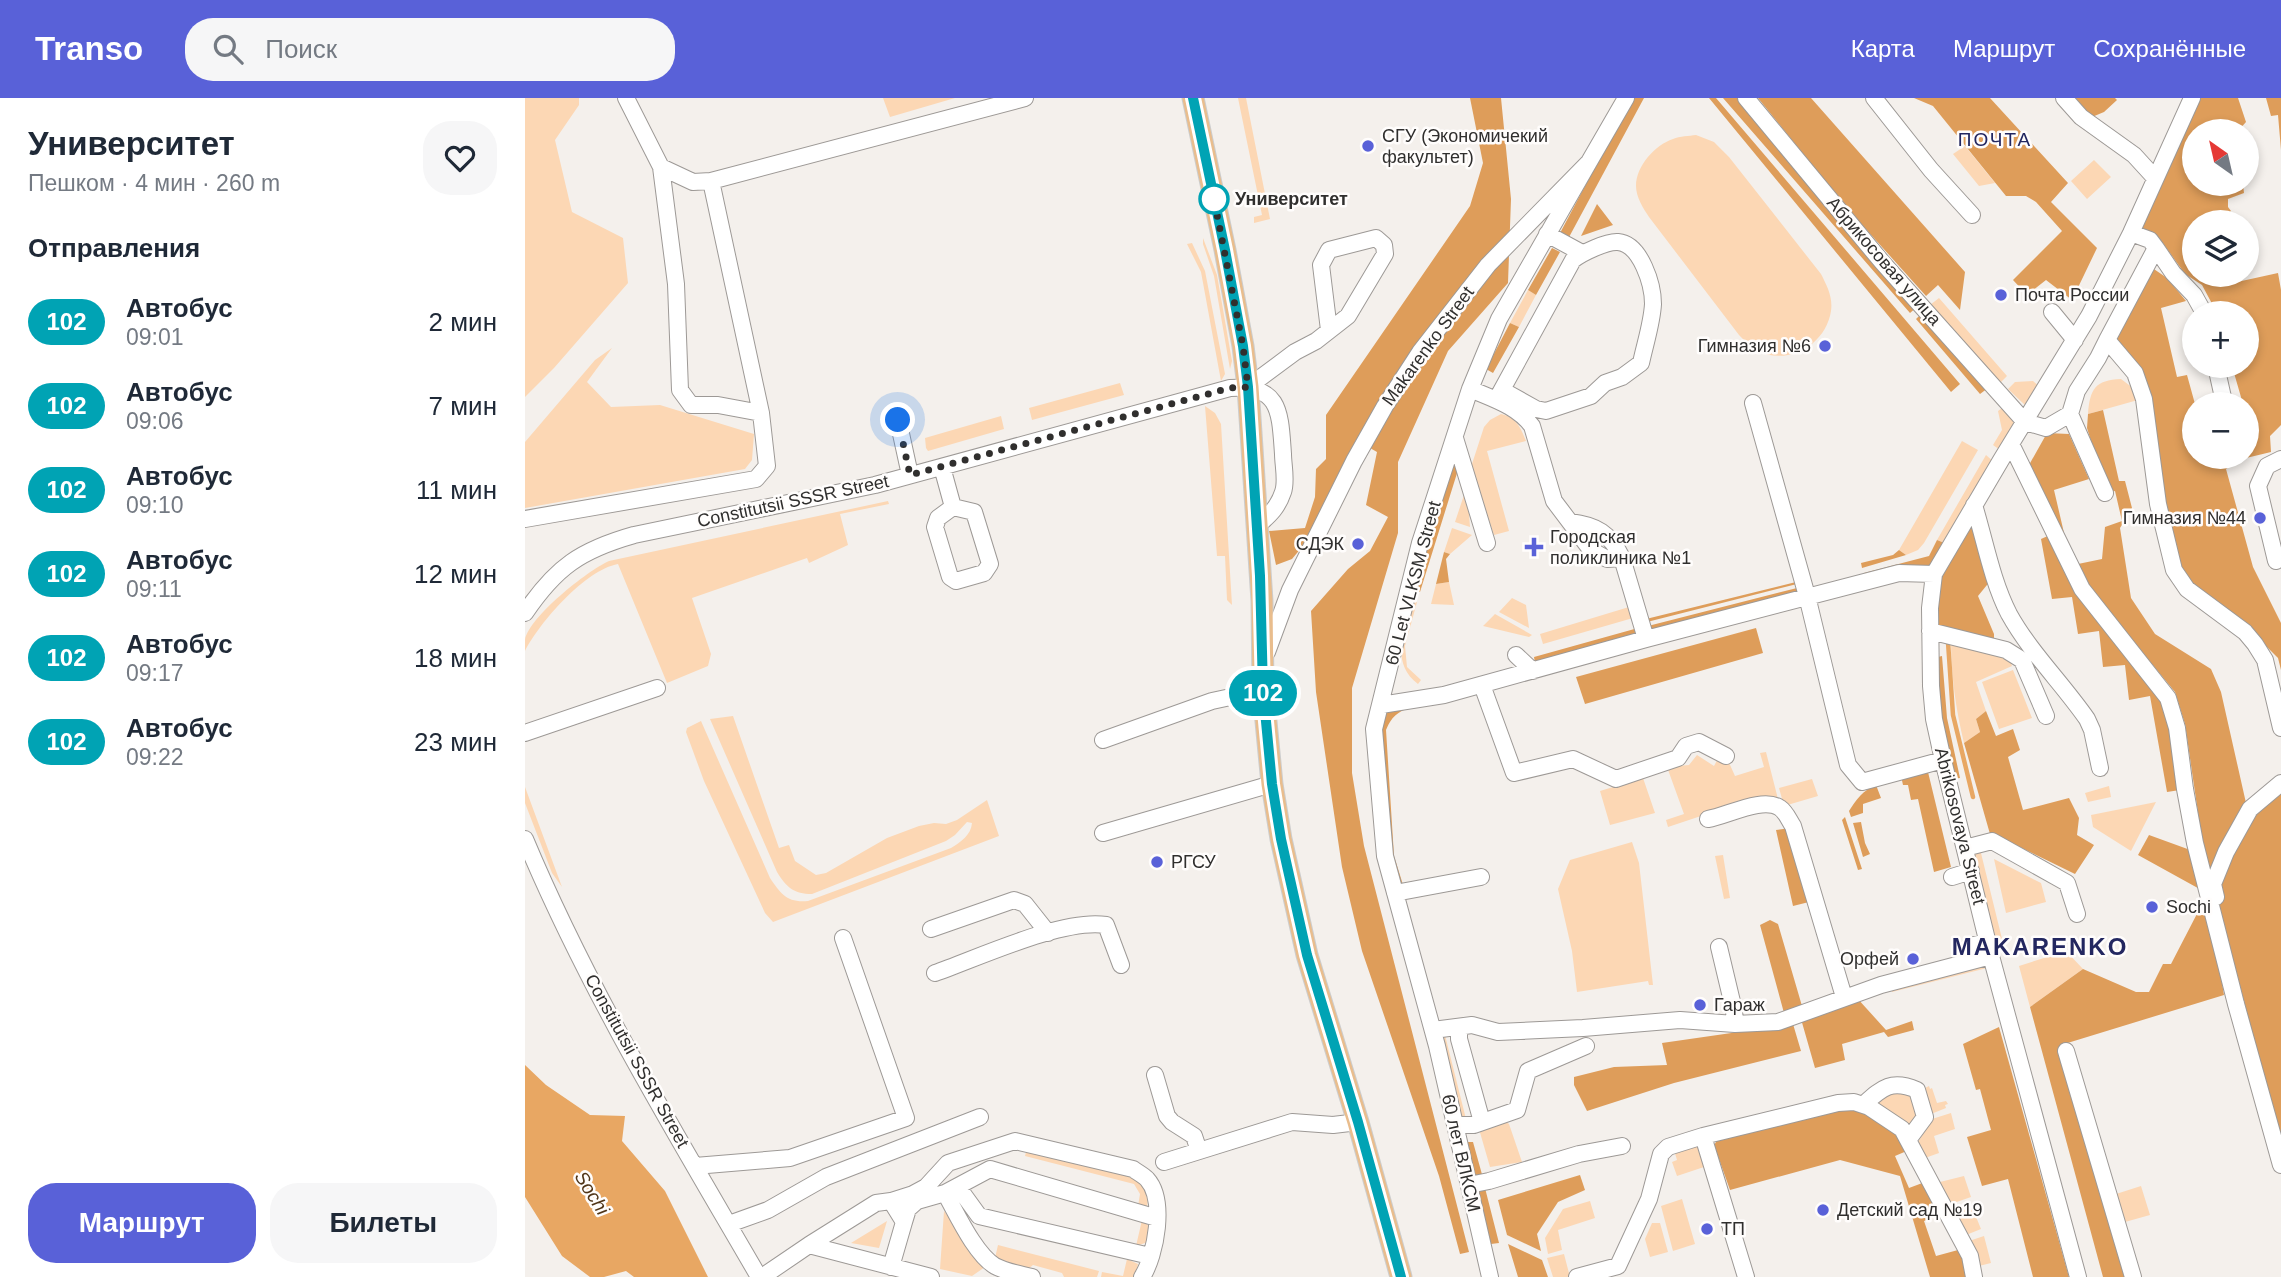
<!DOCTYPE html>
<html lang="ru">
<meta charset="utf-8">
<style>
body{margin:0;font-family:Helvetica,sans-serif;background:#f6f6f7;color:#1f2937;height:100vh;display:flex;flex-direction:column;font-size:26px;white-space:nowrap}
*{box-sizing:border-box;margin:0}
p{font-size:23px;color:#747a83}
.icon{flex:none;width:38px;height:38px;fill:none;stroke:currentColor;stroke-width:2;stroke-linecap:round;stroke-linejoin:round}
.map{position:relative;flex:1;overflow:hidden}
.drawer{display:flex;flex-direction:column;background:#fff;width:525px}
.drawer>*{flex:none}
.badge{padding:0 14px;border-radius:23px;font-size:24px;line-height:46px}
.needle{width:46px;rotate:326deg}
.buttons{position:absolute;left:1657px;top:21px;display:grid;gap:14px}
.buttons a{display:grid;place-items:center;width:77px;height:77px;border-radius:50%;background:#fff;box-shadow:0 4px 10px #0003;font-size:35px}
.you{position:absolute;width:35px;height:35px;margin:-18px;border:5px solid #fff;border-radius:50%;background:#1a73e8;box-shadow:0 0 0 10px #1a73e833}
.map>.badge{position:absolute;translate:-50% -50%;box-shadow:0 0 0 4px #fff}
h2{padding:0 28px;font-size:26px;line-height:63px}
.round{display:grid;place-items:center;flex:none;width:74px;height:74px;border-radius:28px;background:#f6f6f7}
.summary{display:flex;align-items:center;justify-content:space-between;height:119px;padding:0 28px}
h1{font-size:33px;font-weight:700;line-height:52px}
.button{display:flex;gap:14px;margin-top:auto;padding:14px 28px}
.button a{flex:1;height:80px;border-radius:28px;background:#5961d8;color:#fff;font-size:28px;font-weight:700;line-height:80px;text-align:center}
.button a+a{background:#f6f6f7;color:#1f2937}
ul{padding:0;list-style:none}
li{display:flex;align-items:center;gap:21px;height:84px;padding:0 28px}
li div{flex:1}
li b{display:block;font-size:26px}
li em{font-style:normal}
li .badge{min-width:77px;font-weight:700;text-align:center}
header{display:flex;align-items:center;gap:42px;box-sizing:border-box;height:98px;padding:0 35px;background:#5961d8;color:#fff}
header strong{font-size:33px}
nav{display:flex;gap:38px;margin-inline-start:auto;font-size:24px}
.search{width:490px;height:63px;background:#f6f6f7;display:flex;align-items:center;gap:18px;box-sizing:border-box;padding:0 24px;border-radius:28px;color:#747a83;font-size:26px}
main{display:flex;flex:1;min-height:0}
.map>svg:first-child{display:block}
.green{fill:#fcd7b4}
.forest{fill:#de9d5a}
.water{fill:#e8a763}
.lines{fill:none;stroke-linecap:round;stroke-linejoin:round}
.stream{stroke:#e8a763;stroke-width:4.5}
.minor-casing{stroke:#9d9996;stroke-width:18}
.major-casing{stroke:#cdcdcd;stroke-width:23}
.minor{stroke:#fff;stroke-width:16}
.major{stroke:#e9bd8d;stroke-width:21}
.line-casing{stroke:#fff;stroke-width:16}
.line{stroke:#00a3b4;stroke-width:10}
.walk{stroke:#302f2e;stroke-width:7;stroke-dasharray:0 12.6}
.poi-dot{fill:#5961d8;stroke:#fffdfc;stroke-width:2.5}
.stop-dot{fill:#fff;stroke:#00a3b4;stroke-width:3.5}
.labels{text-anchor:middle;dominant-baseline:central;stroke-width:5;stroke-linejoin:round;paint-order:stroke}
.poi-label{font-size:18px;fill:#302f2e;stroke:#fffdfc;text-anchor:start}
.stop-label{font-size:18px;font-weight:bold;fill:#302f2e;stroke:#fffdfc;text-anchor:start}
.street-label{font-size:18px;fill:#302f2e;stroke:#fffdfc}
.neighbourhood-label{font-size:19px;letter-spacing:2px;fill:#232760;stroke:#fffdfc}
.water-label{font-size:19px;font-style:italic;fill:#503518;stroke:#fffdfc}
.district-label{font-size:24px;font-weight:bold;letter-spacing:2px;fill:#232760;stroke:#fffdfc}
</style>
<header>
<strong>Transo</strong>
<div class="search"><svg class="icon" aria-label="search" viewBox="0 0 24 24"><circle cx="10" cy="10" r="6"/><path d="M15 15l6 6"/></svg>Поиск</div>
<nav><a>Карта</a><a>Маршрут</a><a>Сохранённые</a></nav>
</header>
<main>
<section class="drawer">
<div class="summary"><div><h1>Университет</h1><p>Пешком · 4 мин · 260 m</p></div><a class="round"><svg class="icon" aria-label="heart" viewBox="0 0 24 24"><path d="M12 20l-8-8c-3-5 5-10 8-4 3-6 11-1 8 4z"/></svg></a></div>
<h2>Отправления</h2>
<ul>
<li><span class="badge" style="background:#00a3b4;color:#fff">102</span><div><b>Автобус</b><p>09:01</p></div><em>2 мин</em></li>
<li><span class="badge" style="background:#00a3b4;color:#fff">102</span><div><b>Автобус</b><p>09:06</p></div><em>7 мин</em></li>
<li><span class="badge" style="background:#00a3b4;color:#fff">102</span><div><b>Автобус</b><p>09:10</p></div><em>11 мин</em></li>
<li><span class="badge" style="background:#00a3b4;color:#fff">102</span><div><b>Автобус</b><p>09:11</p></div><em>12 мин</em></li>
<li><span class="badge" style="background:#00a3b4;color:#fff">102</span><div><b>Автобус</b><p>09:17</p></div><em>18 мин</em></li>
<li><span class="badge" style="background:#00a3b4;color:#fff">102</span><div><b>Автобус</b><p>09:22</p></div><em>23 мин</em></li>
</ul>
<div class="button"><a>Маршрут</a><a>Билеты</a></div>
</section>
<div class="map">
<svg width="1756" height="1179" viewBox="0 0 1756 1179">
<rect width="100%" height="100%" fill="#f4f0ec"/>
<path class="green" d="M0,0h54v7l-24,35 17,72 51,26 5,45 -74,85 -29,29z
M358,0h72l-65,19z
M713,0h8l24,121 -16,4v-6l8,-2z
M1171,37l18,7 15,15 92,117c6,12 12,23 10,37 -5,34 -44,56 -75,39 -6,-3 -12,-10 -17,-15l-90,-118c-6,-9 -13,-20 -13,-31 0,-20 19,-41 37,-47 7,-3 16,-3 23,-4z
M1440,48l30,37 -16,3 -26,-32z
M1569,62l17,17 -24,22 -16,-18z
M678,140l14,37 15,86 -2,8 -16,-93 -11,-32z
M667,145l13,28 20,103 -4,7 -20,-109 -14,-28z
M1003,192l8,5 -17,32 -9,-4z
M1414,200l68,78 -7,7 -70,-78z
M87,250l-25,34 24,25 49,-2 94,29 -2,26 -7,9 -220,39v-66l70,-82z
M1596,281l12,9 5,12 -50,14c2,-25 7,-34 33,-35z
M1508,283l7,6 -14,19 -18,-17 7,-7z
M595,285l4,12 -92,25 -3,-12z
M680,308l10,7 6,11 11,181 -5,-5 -2,-44h-8z
M1480,308l10,19 -15,25 -7,-5 9,-15 -4,-19z
M976,316c15,3 20,14 25,27l-39,10 22,80 -15,4 -23,-68 13,-40 6,-7z
M476,318l3,13 -76,22 -2,-3 -1,-10z
M1437,343l16,9 -54,93 -6,7 -12,5 -7,-5z
M1461,357l9,8 -48,81 -10,-4z
M942,388l3,41 -15,-5z
M363,403l1,3 -49,10 8,31 -39,18 -2,-5 -115,40 19,56 -3,12 -41,17 -49,-119c-33,6 -78,58 -93,87 0,-3 0,-7 0,-11 4,-23 62,-69 84,-79z
M927,430l20,7 -22,19 -6,-2z
M924,484l5,23 -23,-1 5,-20z
M987,500l14,7 3,23 -30,-16z
M885,503l7,1 -12,44 2,21 14,13 -3,4c-28,-21 -14,-53 -8,-83z
M1104,509l4,11 -90,26 -3,-10z
M970,516l37,21 -3,2 -46,-11z
M1426,543l59,19 2,6 -36,16 10,29 -10,8 4,13 -16,11c-8,-33 -13,-68 -13,-102z
M1488,572l19,48 -33,11 -17,-47z
M208,618l46,132 10,-3 6,16 21,14 10,-2 61,-35 32,-12 15,-3 12,1 11,-4 30,-20 12,36 -226,86 -8,-9 -61,-132 -18,-49 1,-4 14,-7 69,157c11,16 17,25 38,23l143,-53c10,-6 20,-13 21,-25l-5,-1 -12,13 -9,6 -134,53c-18,0 -26,-7 -35,-22l-67,-153z
M1241,654l13,51 -60,7 -51,17 -2,-7 18,-6 -17,-47 22,-2 8,-10 17,11 7,-13 5,3 9,20 29,-9 -4,-14z
M1118,680l12,35 -45,12 -10,-34z
M1287,681l6,17 -34,10 -5,-18z
M1584,688l2,11 -23,5 -3,-9z
M0,689l37,100 -10,-14 -27,-70z
M1631,704l-25,49 -38,-24 -2,-12z
M1107,744l7,21 14,122h-4l-1,-4 -71,11 -5,-41 -14,-62 12,-29z
M1455,751l24,98 -9,4 -25,-99z
M1198,757l7,43 -6,1 -9,-43z
M1469,761l47,24 5,19 -40,11z
M1541,853l17,18 -53,38 -11,-41z
M1461,864l1,6 -95,24 -2,-6z
M920,937l21,84 -8,-2 -19,-80z
M1404,988l1,3 2,-1 5,15 9,-2 2,3 -3,1 1,3 -15,6 -8,-25z
M1359,992l30,3 8,23 -12,15 -39,-30z
M1426,1015l4,16 -21,7 5,17 -14,5 -8,-14 15,-25z
M979,1022l5,4 13,38 -32,5 -11,-38z
M1172,1045l10,23 -30,10 -5,-14 5,-2 -3,-10z
M502,1050l103,27 15,13 3,11 -1,8 -9,-1 2,-12 -6,-10 -109,-28z
M1439,1078l7,21 -20,7 -11,-22z
M1616,1088l9,29 -25,7 -9,-28z
M1157,1101l13,45 -22,7 -12,-45z
M1065,1103l5,17 -37,12 4,20 -14,4 -3,-16 18,-29z
M1447,1109l9,22 -15,6 -11,-22z
M419,1113l41,56 -13,9 -32,-7z
M617,1122l8,7 -2,15 -12,4z
M362,1123l-8,27 -28,-5z
M1127,1125h8l8,29 -18,5 -5,-18z
M1459,1138l7,27 -12,3 -10,-25z
M473,1147l101,26 -2,6h-33l-2,-4 -29,-8 -5,4 -28,-6 -5,-5z
M1039,1156l6,23h-17l-6,-19z
M602,1161l11,5 -2,10 -3,3h-32l1,-5 21,4z"/>
<path class="forest" d="M945,0h31l10,101 -3,84 -60,68 -50,111v71l-46,155v85l12,73 105,406 -9,2 -21,-78 -77,-225 -20,-84 -26,-175 -5,-81 37,-42 22,-18 18,-34 -22,-12 11,-53 -21,-12 -49,101 -15,18 -16,6 -7,-34 36,-3 10,-31 1,-28 10,-10v-44l144,-209 13,-43z
M1109,0h10l-76,141 -9,-4 60,-113z
M1184,0h7l244,286 -9,8z
M1198,0h18l177,208 -8,7z
M1233,0h53l154,174 -5,38 -22,-25 -12,11 -80,-89z
M1389,0h76l78,85 -17,19 46,46 -25,52 -26,-20 -19,15 -14,-15 49,-49 -26,-29 -10,-6h-20l-73,-90z
M1546,0h44l2,2 -13,12 -12,5z
M1670,0h43l8,24 -8,9h-43v53h48l1,9 -16,6v8l3,4 -15,11h-21v53h31l2,9 50,-11 3,17v135l-11,11 1,16 -29,7 -16,10 27,98 28,56v47l-3,-12 -29,-29 -57,-43 -12,-17 -18,-79 -9,-75 -42,-74 37,-76 19,13 19,23 -25,7 16,69 10,-2 8,29v53h52v-53h-4l-11,-38h15v-53h-30l-15,-28 -17,-11 -23,-32 -23,-15z
M1741,0h15v52l-3,-35 -7,1z
M1072,106l16,21 -32,11z
M1027,150l8,4 -24,43 -8,-5z
M1397,215l66,75 -8,6 -64,-75z
M985,225l9,4 -26,46 -7,-4z
M1578,312l16,71h6l7,27 -12,20 11,70 24,36 56,35 10,23 25,111 -35,69 -9,-32 -17,-116 -10,-32 -89,-108 -8,-20 24,-5 3,-32 17,-6 -7,-30 -7,2 -2,-3 -19,-62 1,-14z
M1522,335l22,1 20,45 -35,11 14,60 -39,-85z
M929,363l4,9 -38,122 -6,-2 11,-45z
M1447,424l19,58 -13,16 16,38v7l-58,-13v-17l6,-36z
M1525,437l111,165 12,30 7,60 -13,2 -17,-96 -21,4 -4,-35 -22,2 -4,-36 -21,3 -6,-37 -20,2 -11,-60z
M1412,442l10,4 -17,25 -65,9 -1,-5 65,-17z
M1374,452l7,5 -44,13 -1,-5 32,-8z
M919,454l6,2 -4,5 3,23 -13,2z
M1275,483l1,2 -154,39 -1,-3z
M1272,490l1,7 -148,40 -2,-9z
M1113,530l2,8 -105,27 -1,-6z
M1231,530l7,25 -178,51 -9,-27z
M1417,558l5,62 13,60 -7,1 -14,-59 -5,-62z
M863,608h28c-17,5 -23,8 -30,24l8,126 10,32h-6l-9,-34 -10,-131z
M1461,613l10,25 17,-7 7,21 -12,7 15,53 46,-12 10,20 -2,17 17,10 -19,29 -72,-35 -11,2 -28,-98 16,-11 -4,-13z
M1403,674l23,95 -17,5 -16,-73 -7,1 -3,-15h-5l-2,-9z
M1351,687l5,13 -18,6v9l-12,4 -2,-6c7,-11 14,-21 27,-26z
M1756,693v350l-65,-246 1,-9 38,-73z
M1320,719l17,52 -4,1 -16,-50z
M1336,724l4,21 5,11 -7,3 -10,-34z
M1265,730l19,74 -16,4 -17,-76z
M1624,737l44,16 17,57 14,87 -163,50 67,232h-25l-73,-270 53,-38 53,23h13l14,-28h8l29,-56 5,-16 -67,-37z
M1245,822l8,4 24,82 -18,7 -24,-88z
M1332,900l29,32 26,-9 2,9 -26,7 -4,-5 -42,12 3,16 -30,8 -14,-49z
M1268,926l8,27 -127,32 -87,28 -13,-26v-8l40,-10 53,-2 -5,-22z
M1474,929l70,250h-36l-25,-98 -26,7 -15,-49 24,-7 -11,-41 -4,1 -13,-46z
M1314,1012h17l16,8 24,14 13,18 -14,6 14,32 16,-6 17,33 -18,6 12,35 22,-6 5,9 5,18h-38l-30,-101 -60,-16 -110,30 -16,-45 5,-7z
M940,1044h8l10,36 -7,1z
M1055,1077l5,15 -27,12 -21,32 4,17 -34,-16 -9,-35z
M960,1090l14,55 -8,1 -14,-55z
M983,1146l34,16 6,17h-30z"/>
<path class="water" d="M0,967l21,20 44,30 35,1 -3,25 43,50 43,86h-74l-8,-6 -22,6h-14l-28,-21 -37,-59z"/>
<g class="lines">
<path class="stream" d="M1423,544l5,73 20,82"/>
<defs>
<path id="minor" d="M1221,0l136,164 143,160 21,6 24,-14 35,79
M1349,0l57,72 41,45
M1539,0l17,19 53,38 21,23
M136,69l15,117 4,106 11,15h27l43,8
M186,83l314,-83
M1606,135l19,7 6,8 -49,92 28,33 9,26 14,105 16,66 13,19 58,43 10,12 10,16 16,68
M1022,136l35,19
M1631,150l17,25 21,22 10,18
M1527,214l23,28
M1691,268l8,36
M723,289l47,-35 21,-11 32,-25 37,-62 -1,-9 -8,-7 -47,12 -8,15 8,65
M945,291c23,10 47,17 62,37l22,75 37,49 16,9 15,-1 24,81
M971,302l3,-5 74,-135c9,-7 34,-19 45,-18 23,2 35,43 35,62 -1,19 -8,40 -12,59l-19,14 -17,6 -14,13 -45,15 -10,-2 -34,-19
M1228,305l54,193 41,169 14,17 81,-22
M1545,316l7,-23 21,-33 9,-18
M373,322l12,55
M930,340l32,105
M1486,346l71,145 86,109 9,30 8,61 10,54 41,161 45,161
M417,369l11,40 -15,11 -3,9 15,50 6,4 28,-8 6,-9 -16,-52 -21,-5
M1449,407c11,36 18,76 35,109 21,38 53,69 78,105l5,11 8,38
M0,421l231,-40 11,-13 -6,-53 -50,-232 -18,1 -32,-15 -35,-69
M1045,424c26,3 40,11 52,36
M1751,463l-18,-75 9,-20 14,-7
M0,515c31,-46 56,-63 109,-78l241,-50 355,-97c51,-4 50,25 53,66 0,11 4,27 0,38 -5,15 -13,23 -25,33
M1405,533l76,19 16,10 24,56
M742,554l23,-62 64,-129 31,-55 35,-54 68,-87 101,-103 37,-64
M991,557l17,16
M957,587l32,88 59,-14 43,20 62,-21 8,-12 13,-4 27,14
M856,607l63,-10 202,-56 253,-66 35,1
M0,635l132,-45
M578,642l109,-39 51,-11
M1183,721c19,-3 55,-23 72,-11 6,4 9,12 13,18l51,171
M578,735l169,-49
M0,741c64,153 151,295 234,438
M1440,750l27,-7 75,42 10,31
M1427,779l19,-6
M870,795l86,-16
M1691,799l-3,-13 13,-32 24,-43 31,-26
M406,831l83,-29 11,4 23,29
M1444,848l18,-4
M1194,849l15,63 1,14
M410,875c43,-15 128,-55 171,-48l15,40
M934,929v12l23,83
M908,932l39,-5 26,7 85,-4 97,-8 55,4 43,-2 103,-37 110,-29
M1541,953l67,226
M630,977l12,41 5,6 22,14 5,15
M1338,1007c19,-17 28,-26 54,-15l8,27 -17,23
M930,1027h19l43,-15 11,-39 58,-25
M1178,1038l43,141
M639,1064l128,-40 41,3 25,-3
M170,1068l95,-8 116,-40 -63,-180
M944,1087l20,-4 90,-27 43,-8
M433,1089l21,29 171,40
M420,1095c12,21 30,61 50,73 11,6 25,8 37,11
M366,1103l22,-7 13,-7 22,-24 67,-22 118,28c4,3 10,6 14,10 19,21 9,76 -5,98
M379,1124l4,-13 9,-8 28,-8 45,-24 167,49
M204,1126l39,-14 58,-33 154,-60
M284,1147l67,-42 15,-2 13,21 -13,45
M237,1179l47,-32 122,32
M965,1179l-53,-231 -52,-190 -11,-127 46,-186 50,-154 29,-70 90,-157
M1052,1179l41,-11 31,-67 12,-45 7,-7 35,-11 135,-33 16,-1 15,5 33,22 68,127 4,21
M1553,1179l-87,-321 -48,-196 -9,-41 -3,-33 -1,-78 4,-34 67,-114 88,-144 42,-83 61,-135"/>
<path id="major" d="M668,0l32,152 18,96 5,41 14,214 1,89 9,94 9,55 26,116 51,167 43,155"/>
</defs>
<use href="#minor" class="minor-casing"/>
<use href="#major" class="major-casing"/>
<use href="#minor" class="minor"/>
<use href="#major" class="major"/>
</g>
<g class="lines">
<defs>
<path id="line" d="M668,0l32,152 18,96 5,41 12,189 3,114 9,94 9,55 26,116 51,167 43,155"/>
</defs>
<use href="#line" class="line-casing"/>
<use href="#line" class="line"/>
<path class="walk" d="M373,322l12,55 320,-87 18,-1 -5,-41 -29,-147"/>
</g>
<g class="poi-dot">
<circle cx="843" cy="48" r="7"/>
<circle cx="1476" cy="197" r="7"/>
<circle cx="1300" cy="248" r="7"/>
<circle cx="1735" cy="420" r="7"/>
<circle cx="833" cy="446" r="7"/>
<path d="M1005.5 438.5h7v7h7v7h-7v7h-7v-7h-7v-7h7z"/>
<circle cx="632" cy="764" r="7"/>
<circle cx="1627" cy="809" r="7"/>
<circle cx="1388" cy="861" r="7"/>
<circle cx="1175" cy="907" r="7"/>
<circle cx="1298" cy="1112" r="7"/>
<circle cx="1182" cy="1131" r="7"/>
</g>
<circle class="stop-dot" cx="689" cy="101" r="14"/>
<g class="labels">
<g class="poi-label">
<text x="857" y="38">СГУ (Экономичекий<tspan x="857" dy="21">факультет)</tspan></text>
<text x="1490" y="197">Почта России</text>
<text x="1286" y="248" text-anchor="end">Гимназия №6</text>
<text x="1721" y="420" text-anchor="end">Гимназия №44</text>
<text x="1025" y="439">Городская<tspan x="1025" dy="21">поликлиника №1</tspan></text>
<text x="819" y="446" text-anchor="end">СДЭК</text>
<text x="646" y="764">РГСУ</text>
<text x="1641" y="809">Sochi</text>
<text x="1374" y="861" text-anchor="end">Орфей</text>
<text x="1189" y="907">Гараж</text>
<text x="1312" y="1112">Детский сад №19</text>
<text x="1196" y="1131">ТП</text>
</g>
<g class="stop-label">
<text x="710" y="101">Университет</text>
</g>
<g class="street-label">
<text transform="translate(1359 163) rotate(49)">Абрикосовая улица</text>
<text transform="translate(903 248) rotate(-54)">Makarenko Street</text>
<text transform="translate(268 403) rotate(-12)">Constitutsii SSSR Street</text>
<text transform="translate(888 485) rotate(-75)">60 Let VLKSM Street</text>
<text transform="translate(1435 728) rotate(76)">Abrikosovaya Street</text>
<text transform="translate(112 963) rotate(61)">Constitutsii SSSR Street</text>
<text transform="translate(936 1055) rotate(77)">60 лет ВЛКСМ</text>
</g>
<g class="neighbourhood-label">
<text x="1470" y="41">ПОЧТА</text>
</g>
<g class="water-label">
<text transform="translate(67 1095) rotate(58)">Sochi</text>
</g>
<g class="district-label">
<text x="1515" y="848">MAKARENKO</text>
</g>
</g>
</svg>
<div class="buttons">
<a><svg class="needle" viewBox="-14 -14 28 28"><path d="M0-13l5 13h-10z" fill="#e53935"/><path d="M0 13l5-13h-10z" fill="#747a83"/></svg></a>
<a><svg class="icon" aria-label="layers" viewBox="0 0 24 24"><path d="M12 4l9 5-9 5-9-5zM3 14l9 5 9-5"/></svg></a>
<a>+</a>
<a>−</a>
</div>
<div class="you" style="left:373px;top:322px"></div>
<b class="badge" style="left:738px;top:595px;background:#00a3b4;color:#fff">102</b>
</div>
</main>
